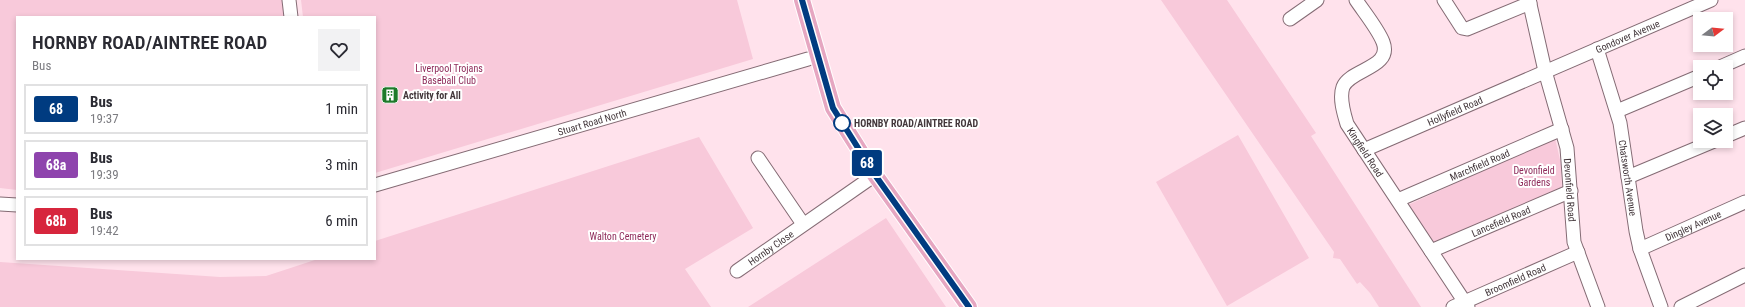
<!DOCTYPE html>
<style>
body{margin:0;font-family:"Roboto Condensed",sans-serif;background:#f2f2f3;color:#2b2b33;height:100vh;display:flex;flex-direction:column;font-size:15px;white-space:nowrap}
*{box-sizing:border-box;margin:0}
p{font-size:13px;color:#7c7c81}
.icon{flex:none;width:22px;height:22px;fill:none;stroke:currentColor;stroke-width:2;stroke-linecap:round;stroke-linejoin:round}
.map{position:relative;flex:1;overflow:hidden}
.sheet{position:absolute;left:16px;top:16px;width:360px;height:244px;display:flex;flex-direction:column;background:#fff;border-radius:0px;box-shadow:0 2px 6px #0003}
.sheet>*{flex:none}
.badge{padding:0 8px;border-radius:3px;font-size:14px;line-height:26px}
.needle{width:26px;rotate:74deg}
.buttons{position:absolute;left:1693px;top:12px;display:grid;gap:8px}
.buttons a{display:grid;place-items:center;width:40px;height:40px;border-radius:0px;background:#fff;box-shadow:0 2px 6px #0003;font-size:20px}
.map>.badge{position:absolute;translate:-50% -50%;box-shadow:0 0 0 2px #fff}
.round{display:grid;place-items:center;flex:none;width:42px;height:42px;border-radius:0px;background:#f2f2f3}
.summary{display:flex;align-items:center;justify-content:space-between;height:68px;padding:0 16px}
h1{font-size:19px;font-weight:600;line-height:30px}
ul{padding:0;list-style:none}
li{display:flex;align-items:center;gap:12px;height:50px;margin:0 8px 6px;padding:0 8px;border:2px solid #e1e1e2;border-radius:0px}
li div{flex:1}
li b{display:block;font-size:15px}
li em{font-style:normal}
li .badge{min-width:44px;font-weight:700;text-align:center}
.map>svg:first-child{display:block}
.green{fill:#f8c9da}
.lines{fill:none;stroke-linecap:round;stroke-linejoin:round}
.minor-casing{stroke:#846b74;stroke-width:15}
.major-casing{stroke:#fff;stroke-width:18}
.minor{stroke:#fff;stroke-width:13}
.major{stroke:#e6a6c1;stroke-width:16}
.line-casing{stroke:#fff;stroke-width:9}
.line{stroke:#003b80;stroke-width:6}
.stop-dot{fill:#fff;stroke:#003b80;stroke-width:2}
.labels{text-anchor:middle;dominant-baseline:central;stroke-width:4;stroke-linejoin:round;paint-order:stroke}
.street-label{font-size:10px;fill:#43373b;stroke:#fff}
.park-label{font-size:10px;fill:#8e2b5a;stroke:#fff}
.poi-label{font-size:10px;font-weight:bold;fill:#43373b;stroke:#fff;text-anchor:start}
.stop-label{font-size:10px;font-weight:bold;fill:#43373b;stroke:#fff;text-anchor:start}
</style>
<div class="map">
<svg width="1745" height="307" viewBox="0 0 1745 307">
<rect width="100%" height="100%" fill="#ffe2ec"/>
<path class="green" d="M0,0h283l2,17h-268v173l-17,-2z
M301,0h436l16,59 -378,114v-156h-72z
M1161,0h66l89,133 -5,3 110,171h-42l-9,-14 -10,-11 -3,2 -17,-25 -7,-1 1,-6z
M1238,135l71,123 -82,48 -71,-124z
M699,137l54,91 -68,41 26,38h-711v-45l220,15 46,-1 52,-17h57v-18z
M1555,138l6,26 1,27 -129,54 -25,-40z
M886,218l60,89h-198z"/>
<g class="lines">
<defs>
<g id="minor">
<path d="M289,0l2,17"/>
<path id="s1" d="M1356,0c8,12 22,29 27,42 10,26 -33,27 -40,45 -4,11 1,27 4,37l121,183"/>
<path d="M1444,0l18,28 5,1 63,-26"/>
<path id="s2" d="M1529,0l16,71 22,77 7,94 24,65"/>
<path d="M1290,19l27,-19"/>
<path id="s3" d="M1597,49l23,74 16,108 4,18 21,58"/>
<path d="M1720,67l25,-11"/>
<path d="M1617,111l83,-35"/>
<path d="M1726,136l19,-8"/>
<path id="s4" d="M1364,150l347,-150"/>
<path d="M758,158l45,66"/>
<path d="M1628,177l86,-36"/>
<path id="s5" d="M375,185l433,-126"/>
<path id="s6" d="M1398,200l164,-71"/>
<path d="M0,204l17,1"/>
<path id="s7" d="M1640,249l105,-47"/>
<path id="s8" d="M1431,251l140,-60"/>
<path id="s9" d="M737,271l138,-96"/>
<path id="s10" d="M1453,307l125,-55"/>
<path d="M1681,307l64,-32"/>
</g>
<path id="major" d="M802,0l31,108 42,67 94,132"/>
</defs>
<use href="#minor" class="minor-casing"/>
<use href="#major" class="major-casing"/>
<use href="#minor" class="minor"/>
<use href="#major" class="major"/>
</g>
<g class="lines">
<defs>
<path id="line" d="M802,0l31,108 42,67 94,132"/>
</defs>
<use href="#line" class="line-casing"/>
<use href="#line" class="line"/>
</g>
<defs>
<symbol id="building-square" viewBox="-11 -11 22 22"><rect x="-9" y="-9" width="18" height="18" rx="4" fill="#1d7a2a" stroke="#fff"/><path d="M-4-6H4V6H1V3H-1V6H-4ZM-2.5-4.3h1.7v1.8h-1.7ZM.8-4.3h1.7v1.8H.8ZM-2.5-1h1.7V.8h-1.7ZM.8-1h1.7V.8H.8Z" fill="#fff"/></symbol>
</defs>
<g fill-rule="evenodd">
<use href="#building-square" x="380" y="85" width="20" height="20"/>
</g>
<circle class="stop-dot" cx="842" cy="123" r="8"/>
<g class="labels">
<g class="street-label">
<text stroke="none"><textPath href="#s4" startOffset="287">Gondover Avenue</textPath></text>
<text stroke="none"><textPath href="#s4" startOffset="99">Hollyfield Road</textPath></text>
<text stroke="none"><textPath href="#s5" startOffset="226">Stuart Road North</textPath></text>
<text stroke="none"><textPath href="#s1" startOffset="187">Kingfield Road</textPath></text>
<text stroke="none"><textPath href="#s6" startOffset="89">Marchfield Road</textPath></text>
<text stroke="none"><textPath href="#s3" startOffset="133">Chatsworth Avenue</textPath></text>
<text stroke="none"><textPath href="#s2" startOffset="195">Devonfield Road</textPath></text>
<text stroke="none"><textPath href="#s8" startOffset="76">Lancefield Road</textPath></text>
<text stroke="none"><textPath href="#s7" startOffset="58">Dingley Avenue</textPath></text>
<text stroke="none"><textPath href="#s9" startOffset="41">Hornby Close</textPath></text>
<text stroke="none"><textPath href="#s10" startOffset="68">Broomfield Road</textPath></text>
</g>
<g class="park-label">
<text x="449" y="68">Liverpool Trojans<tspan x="449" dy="12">Baseball Club</tspan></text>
<text x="1534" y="170">Devonfield<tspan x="1534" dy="12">Gardens</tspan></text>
<text x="623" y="236">Walton Cemetery</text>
</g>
<g class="poi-label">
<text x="403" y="95">Activity for All</text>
</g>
<g class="stop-label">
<text x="854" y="123">HORNBY ROAD/AINTREE ROAD</text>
</g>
</g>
</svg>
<div class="buttons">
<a><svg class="needle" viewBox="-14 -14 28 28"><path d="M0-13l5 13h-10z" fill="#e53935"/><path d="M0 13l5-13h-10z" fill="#7c7c81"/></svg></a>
<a><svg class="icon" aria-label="locate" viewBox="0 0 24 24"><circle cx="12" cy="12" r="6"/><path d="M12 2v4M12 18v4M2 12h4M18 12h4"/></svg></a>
<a><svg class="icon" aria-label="layers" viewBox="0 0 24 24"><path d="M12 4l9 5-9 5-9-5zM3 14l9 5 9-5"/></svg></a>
</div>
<b class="badge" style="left:867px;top:163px;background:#003b80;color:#fff">68</b>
<section class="sheet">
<div class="summary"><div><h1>HORNBY ROAD/AINTREE ROAD</h1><p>Bus</p></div><a class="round"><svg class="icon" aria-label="heart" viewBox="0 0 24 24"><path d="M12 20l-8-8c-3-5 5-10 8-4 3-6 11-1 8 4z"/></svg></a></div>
<ul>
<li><span class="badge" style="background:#003b80;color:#fff">68</span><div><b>Bus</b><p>19:37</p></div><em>1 min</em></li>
<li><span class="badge" style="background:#8e44ad;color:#fff">68a</span><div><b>Bus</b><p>19:39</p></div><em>3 min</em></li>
<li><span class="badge" style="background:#d7263d;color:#fff">68b</span><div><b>Bus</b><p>19:42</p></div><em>6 min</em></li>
</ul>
</section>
</div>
